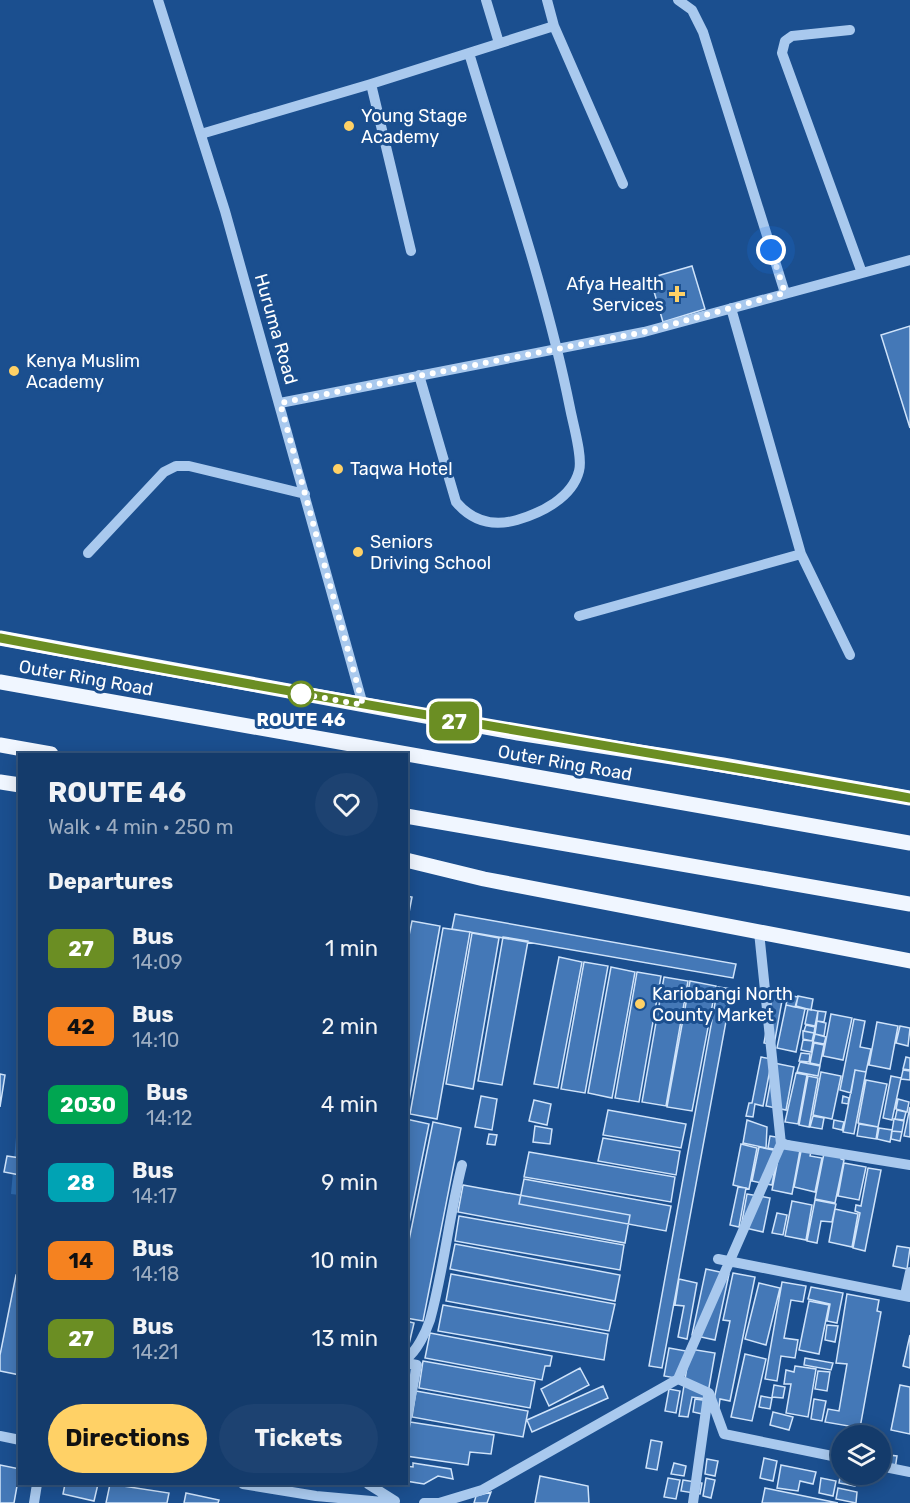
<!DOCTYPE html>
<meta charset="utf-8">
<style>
body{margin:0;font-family:Rubik,sans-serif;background:#1d4271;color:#f1f3f6;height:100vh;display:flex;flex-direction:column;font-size:22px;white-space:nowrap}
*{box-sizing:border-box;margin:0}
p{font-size:20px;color:#9dadc1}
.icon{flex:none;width:33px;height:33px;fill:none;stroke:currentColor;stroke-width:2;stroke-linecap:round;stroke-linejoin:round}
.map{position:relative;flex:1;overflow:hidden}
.side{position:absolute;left:18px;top:753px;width:390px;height:732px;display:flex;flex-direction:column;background:#143b6b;border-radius:0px;box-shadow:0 3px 15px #0003,0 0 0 2px #33557e}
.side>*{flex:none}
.badge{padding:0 12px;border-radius:9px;font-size:21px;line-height:39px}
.fabs{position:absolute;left:831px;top:1425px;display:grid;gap:12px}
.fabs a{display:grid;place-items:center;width:60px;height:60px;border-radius:50%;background:#143b6b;box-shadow:0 3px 15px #0003,0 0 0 2px #33557e;font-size:30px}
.you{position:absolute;width:30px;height:30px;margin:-15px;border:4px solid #fff;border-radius:50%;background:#1a73e8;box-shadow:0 0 0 9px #1a73e833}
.map>.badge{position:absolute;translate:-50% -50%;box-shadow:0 0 0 3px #fff}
h2{padding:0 30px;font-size:22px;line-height:54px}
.round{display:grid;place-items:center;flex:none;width:63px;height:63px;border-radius:32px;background:#1d4271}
.overview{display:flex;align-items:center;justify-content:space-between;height:102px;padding:0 30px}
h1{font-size:28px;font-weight:700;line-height:45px}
.cta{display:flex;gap:12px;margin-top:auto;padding:12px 30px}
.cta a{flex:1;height:69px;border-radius:36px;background:#ffd166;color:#111;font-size:24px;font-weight:700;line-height:69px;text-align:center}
.cta a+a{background:#1d4271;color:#f1f3f6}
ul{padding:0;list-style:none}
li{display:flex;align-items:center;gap:18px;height:78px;padding:0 30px}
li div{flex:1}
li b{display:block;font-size:22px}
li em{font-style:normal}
li .badge{min-width:66px;font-weight:700;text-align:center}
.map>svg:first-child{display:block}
.green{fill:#2e69ad}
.building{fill:#4478b7;stroke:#cfe3fa;stroke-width:1.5}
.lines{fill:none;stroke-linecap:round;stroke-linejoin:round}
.minor{stroke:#a9c9ee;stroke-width:10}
.major{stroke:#f0f6ff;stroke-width:15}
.line-casing{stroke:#fff;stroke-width:14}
.line{stroke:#6b8e23;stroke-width:9}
.walk{stroke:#fff;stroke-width:6;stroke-dasharray:0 10.8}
.poi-dot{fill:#ffd166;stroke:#1b4f8f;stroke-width:2}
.stop-dot{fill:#fff;stroke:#6b8e23;stroke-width:3}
.labels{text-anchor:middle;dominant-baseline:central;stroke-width:6;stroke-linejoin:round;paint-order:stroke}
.poi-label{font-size:18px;fill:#fff;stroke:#1b4f8f;text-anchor:start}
.street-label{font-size:18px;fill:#fff;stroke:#1b4f8f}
.stop-label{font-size:18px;font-weight:bold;fill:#fff;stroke:#1b4f8f}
</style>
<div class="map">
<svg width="910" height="1503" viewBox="0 0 910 1503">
<rect width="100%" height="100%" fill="#1b4f8f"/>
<path class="green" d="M19,1103v92l-8,-1z"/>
<path class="building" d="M692,266l13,43 -42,13 -13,-44z
M910,326v102l-29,-93z
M406,896l6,1 -6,31z
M455,914l281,50 -3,14 -281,-49z
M412,921l28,5 -33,186 -1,-162z
M443,928l27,4 -33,187 -27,-5z
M472,933l27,5 -26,151 -27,-5z
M503,937l25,4 -26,144 -24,-4z
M559,957l23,5 -24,126 -24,-4z
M584,962l24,4 -23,127 -24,-4z
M611,967l24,5 -23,126 -24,-5z
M637,972l24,4 -22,126 -24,-4z
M664,977l24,4 -22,125 -24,-4z
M690,981l26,5 -24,125 -25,-4z
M718,987l14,2 -70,379 -13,-2z
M773,993l10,2 -9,50 -10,-2z
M788,995l10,2 -3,10 -9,-2z
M798,996l15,3 -2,11 -15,-4z
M786,1005l19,4 -9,43 -19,-4z
M808,1009l10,2 -3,15 -10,-2z
M818,1011l8,1 -2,10 -7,-1z
M831,1014l21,4 -9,42 -20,-4z
M854,1019l11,2 -5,26 11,2 -5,23 -11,-2 -4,23 -11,-3z
M817,1021l9,2 -2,13 -9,-2z
M877,1022l21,4 -8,43 -21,-4z
M806,1025l9,2 -1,6 -10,-2z
M900,1026l10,2 -2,18 -12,-3z
M803,1031l11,2 -2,8 -9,-2z
M815,1034l11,3 -2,7 -11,-2z
M803,1040l10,1 -2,11 -10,-2z
M814,1043l10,2 -4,20 -10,-2z
M801,1053l9,1 -1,8 -10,-1z
M761,1057l11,2 -9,47 -8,-2 -2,13 -7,-1 3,-13h3z
M906,1057l4,1v12l-7,-1z
M800,1062l20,4 -2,10 -21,-4z
M774,1063l20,4 -8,43 -20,-4z
M855,1070l11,2 -12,62 -11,-2z
M903,1070l7,1v9l-9,-1z
M821,1072l20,4 -9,43 -19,-4z
M796,1073l11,2 -9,49 -13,-2z
M0,1074l5,1 -5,32z
M808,1076l10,2 -9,49 -10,-2z
M891,1076l10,2 -9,42 -9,-2z
M866,1080l21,4 -9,43 -20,-4z
M481,1096l16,3 -5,31 -17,-3z
M843,1096l6,2 -1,6 -6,-1z
M898,1099l11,3 -2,10 -11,-3z
M534,1100l17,4 -4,21 -18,-4z
M910,1107v30l-6,-1z
M608,1110l78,14 -5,24 -78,-13z
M897,1110l9,2 -2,8 -9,-1z
M813,1116l11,2 -2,11 -12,-2z
M406,1119l23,5 -23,114z
M894,1119l10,2 -2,11 -10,-1z
M747,1120l20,7 -1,21 -23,-5z
M834,1120l10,2 -2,8 -9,-2z
M433,1122l28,6 -38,193 -17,-3v-63z
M859,1124l19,3 -2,12 -19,-3z
M535,1126l17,3 -2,15 -17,-2z
M879,1128l13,2 -2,12 -13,-3z
M892,1131l10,1 -2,9 -9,-2z
M489,1134l8,1 -2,10 -8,-1z
M770,1136l12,2 -3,12 -11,-2z
M603,1138l77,13 -4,24 -78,-14z
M782,1139l19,6 -9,49 -20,-4z
M741,1144l16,4 -8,41 -16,-4z
M802,1146l10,2 -2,8 12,2 -7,34 -21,-5z
M759,1147l19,4 -6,34 -20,-4z
M825,1148l16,8v3l3,1 -9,43 -20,-4z
M529,1152l146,25 -4,25 -147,-25z
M7,1156l13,2v17l-16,-3z
M844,1163l22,4 -7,33 -21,-4z
M868,1168l13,2 -16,81 -12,-3 7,-35 -5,-2 1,-6 5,1z
M524,1179l147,27 -5,25 -147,-27z
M463,1185l167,30 -5,28 -167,-31z
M738,1187l8,1 -7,39 -9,-2z
M747,1194l23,4 -7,34 -22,-5z
M815,1200l21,4 -4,18 -11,-1 -4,22 -10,-2z
M792,1201l20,4 -6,35 -21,-4z
M835,1209l23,5 -6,33 -23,-5z
M777,1213l10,2 -4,20 -11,-2z
M459,1216l165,29 -4,25 -165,-29z
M455,1244l165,31 -5,26 -165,-32z
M897,1246l13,2 -3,21 -14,-3z
M706,1269l23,5 -14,66 -23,-5z
M733,1273l22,4 -25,124 -10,-2 -1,8 -6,-2 17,-84 -7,-1z
M451,1274l164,30 -6,27 -163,-30z
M16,1275h4v100l-20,-4v-16z
M679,1279l18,4 -10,56 -9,-2 6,-31 -9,-1z
M782,1282l24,4 -3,16 -12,-2 -7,38 14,2 -3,18 -14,-2 -4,25 -12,-2z
M759,1283l21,5 -14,57 -21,-6z
M811,1287l32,6 -6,30 -10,-2 3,-17 -22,-5z
M847,1294l32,6 -2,11 4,1 -21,116 -35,-6 3,-13 11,2 8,-47 -11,-1z
M809,1301l20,4 -10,49 -20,-4z
M443,1305l165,29 -4,26 -166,-29z
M406,1321l8,2 -8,34z
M827,1325l11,1 -3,16 -10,-2z
M430,1333l122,23 -2,10h-5l-3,14 -117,-22z
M910,1335v33l-7,-2z
M669,1348l17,3 -5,28 -17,-3z
M690,1349l25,4 -8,46 -15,-2 -4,20 -9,-1z
M745,1354l21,5 -14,62 -21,-4z
M805,1358l28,5 -2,7 -27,-5z
M423,1361l112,20 -5,27 -111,-20z
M795,1366l21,3 -8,48 -22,-4 5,-29h-7l2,-14 8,2z
M406,1367l8,2 -8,37z
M580,1368l9,17 -40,21 -8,-17z
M818,1371l12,1 -3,19 -12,-2z
M774,1385l11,2 -2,11 -11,-1z
M900,1385l10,2v47l-19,-4z
M603,1386l5,12 -76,34 -5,-12z
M669,1389l11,2 -4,22 -11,-2z
M416,1391l112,20 -5,26 -111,-20z
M761,1396l11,2 -2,11 -11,-2z
M695,1399l15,2 -3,14 -14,-3z
M814,1399l12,2 -4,20 -11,-2z
M773,1412l20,5 -4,13 -19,-5z
M410,1422l84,13 -3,19 -21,-2 -2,13 -62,-9z
M651,1440l11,2 -5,28 -11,-2z
M889,1455l8,1 -2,13 -15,-3v-10l8,1z
M764,1458l13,3 -4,20 -13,-3z
M707,1459l11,2 -3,15 -10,-2z
M413,1463l38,6 2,10 -15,-3 -14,8 -18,-3v-15l7,1z
M674,1463l12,3 -2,10 -13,-2z
M0,1465l20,4 -6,34h-14z
M781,1465l35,7 -3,12 -13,-3 -2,10 -21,-3z
M540,1476l48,10 1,17h-54z
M840,1477l16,3 -1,6 -16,-3z
M668,1478l12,2 -4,19 -12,-2z
M706,1478l9,2 -4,18 -8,-2z
M821,1478l15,3 -3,15 -14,-3z
M683,1480l19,3 -2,11 -19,-3z
M65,1484h33l-4,17 -31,-7z
M110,1484l59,9 -2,10h-61z
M765,1488l73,15h-76z
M838,1488l19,4 -1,11 -20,-4z
M491,1492l-4,11h-13l2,-7z
M186,1493l33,7 -1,3h-34z"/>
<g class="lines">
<path class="minor" d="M158,0l67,211 138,494
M486,0l13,43
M678,0l14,10 11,22 82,261
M554,26l69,158
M850,30l-58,6 -7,5 -3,12 80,220
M201,134l170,-50
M411,251l-40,-167 183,-58 -7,-26
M731,308l70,246 49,101
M419,375l37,127c16,19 36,25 61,18 24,-7 55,-22 62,-49 4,-14 -6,-47 -9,-63 -24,-120 -66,-238 -101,-355
M280,403l364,-71 266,-72
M88,553l76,-81 12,-6h13l116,28
M579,616l222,-62
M781,1144l129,21
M718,1259l192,38
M905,1295l5,-23
M406,1359c11,-8 20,-27 24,-39 14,-51 19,-104 32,-155
M406,1363l11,2 -11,57
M678,1379l103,-235 -22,-212
M0,1436l20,4
M880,1466l30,6
M243,1484l73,12 78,7
M368,1484l27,17
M34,1503l3,-19
M424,1503h15l43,-13 196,-111 31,14 15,41 118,24
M693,1503l15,-107"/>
<path class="major" d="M0,638l518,95 205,32 187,33
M0,682l910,161
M0,745l51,9
M0,782l20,3
M406,816l504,88
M406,860l78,19 426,82"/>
</g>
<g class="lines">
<defs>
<path id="line" d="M0,638c303,58 607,107 910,160"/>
</defs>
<use href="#line" class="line-casing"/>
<use href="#line" class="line"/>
<path class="walk" d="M301,694l-4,-1 66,12 -83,-302 364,-71 141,-39 -14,-43"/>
</g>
<g class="poi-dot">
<circle cx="349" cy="126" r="6"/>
<path d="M674 285h6v6h6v6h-6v6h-6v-6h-6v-6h6z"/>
<circle cx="14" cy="371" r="6"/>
<circle cx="338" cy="469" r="6"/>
<circle cx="358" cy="552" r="6"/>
<circle cx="640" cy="1004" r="6"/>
</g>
<circle class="stop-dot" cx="301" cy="694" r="12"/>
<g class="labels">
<g class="poi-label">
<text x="361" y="116">Young Stage<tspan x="361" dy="21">Academy</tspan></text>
<text x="664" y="284" text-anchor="end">Afya Health<tspan x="664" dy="21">Services</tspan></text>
<text x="26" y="361">Kenya Muslim<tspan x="26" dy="21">Academy</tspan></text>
<text x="350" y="469">Taqwa Hotel</text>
<text x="370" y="542">Seniors<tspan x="370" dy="21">Driving School</tspan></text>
<text x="652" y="994">Kariobangi North<tspan x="652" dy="21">County Market</tspan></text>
</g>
<g class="street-label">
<text transform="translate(276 329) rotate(74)">Huruma Road</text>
<text transform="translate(86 678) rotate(10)">Outer Ring Road</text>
<text transform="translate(565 763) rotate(10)">Outer Ring Road</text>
</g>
<g class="stop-label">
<text x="301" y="720">ROUTE 46</text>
</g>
</g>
</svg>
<div class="fabs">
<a><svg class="icon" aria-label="layers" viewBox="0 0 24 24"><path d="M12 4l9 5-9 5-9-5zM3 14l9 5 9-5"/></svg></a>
</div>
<div class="you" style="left:771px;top:250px"></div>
<b class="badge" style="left:454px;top:721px;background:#6b8e23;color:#fff">27</b>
<section class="side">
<div class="overview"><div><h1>ROUTE 46</h1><p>Walk · 4 min · 250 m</p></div><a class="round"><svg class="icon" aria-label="heart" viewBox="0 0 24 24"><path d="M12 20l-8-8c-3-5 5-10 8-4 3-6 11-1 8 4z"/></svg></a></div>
<h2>Departures</h2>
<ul>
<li><span class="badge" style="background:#6b8e23;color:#fff">27</span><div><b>Bus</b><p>14:09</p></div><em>1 min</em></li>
<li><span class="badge" style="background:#f58220;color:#111">42</span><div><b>Bus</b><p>14:10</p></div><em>2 min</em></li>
<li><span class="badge" style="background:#00a651;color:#fff">2030</span><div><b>Bus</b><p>14:12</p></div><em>4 min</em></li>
<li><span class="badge" style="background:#00a3b4;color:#fff">28</span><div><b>Bus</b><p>14:17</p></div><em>9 min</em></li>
<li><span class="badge" style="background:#f58220;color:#111">14</span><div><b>Bus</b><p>14:18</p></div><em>10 min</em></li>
<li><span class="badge" style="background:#6b8e23;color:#fff">27</span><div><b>Bus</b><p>14:21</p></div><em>13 min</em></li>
</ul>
<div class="cta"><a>Directions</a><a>Tickets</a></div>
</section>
</div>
